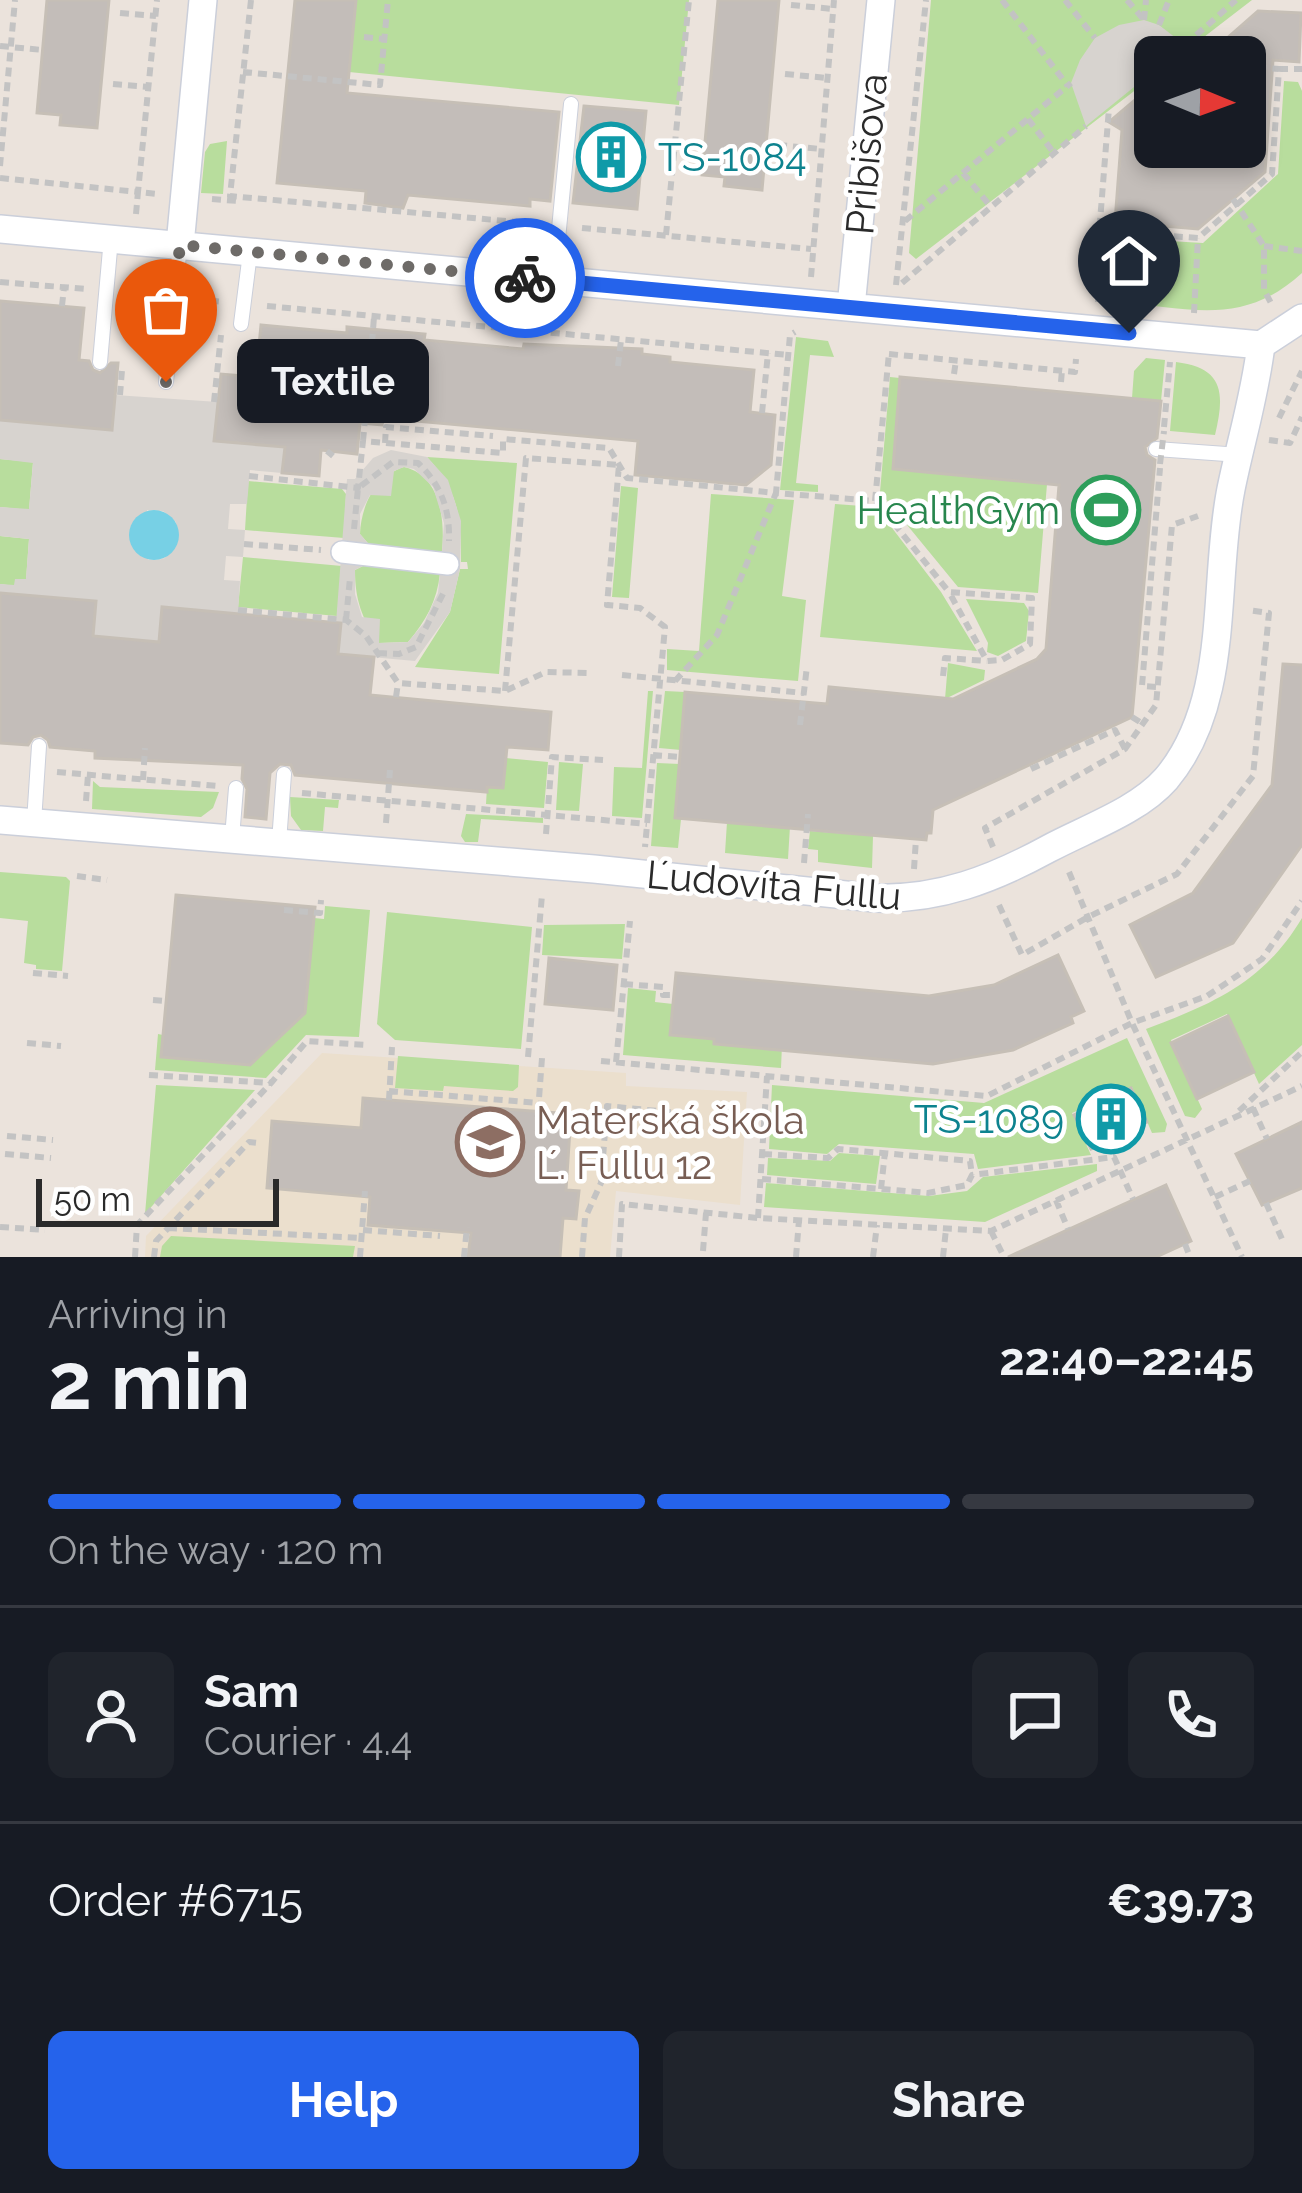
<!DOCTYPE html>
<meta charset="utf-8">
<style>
:root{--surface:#171b24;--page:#20242c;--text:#f1f3f6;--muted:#9ea1a6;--line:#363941;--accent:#2563eb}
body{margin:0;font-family:Raleway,sans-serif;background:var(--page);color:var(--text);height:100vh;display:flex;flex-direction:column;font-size:45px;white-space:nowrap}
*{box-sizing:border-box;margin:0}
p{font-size:39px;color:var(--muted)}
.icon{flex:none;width:66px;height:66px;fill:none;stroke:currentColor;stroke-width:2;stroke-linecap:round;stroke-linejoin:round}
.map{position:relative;height:1257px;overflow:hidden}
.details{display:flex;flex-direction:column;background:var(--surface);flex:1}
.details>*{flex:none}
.needle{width:78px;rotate:91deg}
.tools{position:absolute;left:1134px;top:36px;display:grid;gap:24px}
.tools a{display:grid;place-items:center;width:132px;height:132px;border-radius:18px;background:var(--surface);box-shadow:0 6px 18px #0003;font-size:60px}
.scale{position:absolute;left:36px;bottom:30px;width:243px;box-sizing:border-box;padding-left:12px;border:6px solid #2a2a2a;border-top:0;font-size:33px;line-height:42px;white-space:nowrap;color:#2a2a2a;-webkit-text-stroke:9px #fff;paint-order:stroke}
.pin{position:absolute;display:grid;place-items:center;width:102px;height:102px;color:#fff;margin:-123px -51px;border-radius:50% 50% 50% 0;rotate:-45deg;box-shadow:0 0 12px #0007}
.pin .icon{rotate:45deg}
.courier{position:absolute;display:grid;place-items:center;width:120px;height:120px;margin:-60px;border:9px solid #2563eb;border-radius:50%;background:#fff;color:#222;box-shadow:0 3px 15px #0007}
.bubble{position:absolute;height:84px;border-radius:18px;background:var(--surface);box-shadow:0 6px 18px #0003;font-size:39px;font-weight:700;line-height:84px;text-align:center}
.overview em{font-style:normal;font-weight:700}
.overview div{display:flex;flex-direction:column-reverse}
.overview{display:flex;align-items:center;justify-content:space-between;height:204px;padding:0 48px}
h1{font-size:78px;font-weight:700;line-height:90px}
.bar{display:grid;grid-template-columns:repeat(4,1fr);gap:18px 12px;align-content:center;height:144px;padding:0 48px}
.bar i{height:15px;border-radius:9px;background:var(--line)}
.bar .on{background:var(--accent)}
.bar p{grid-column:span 4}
.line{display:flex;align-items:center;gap:30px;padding:0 48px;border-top:3px solid var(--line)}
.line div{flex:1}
.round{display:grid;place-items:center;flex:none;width:126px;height:126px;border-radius:18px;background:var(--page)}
.cta{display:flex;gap:24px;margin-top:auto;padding:24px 48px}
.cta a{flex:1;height:138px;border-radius:18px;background:var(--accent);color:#fff;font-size:48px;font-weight:700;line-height:138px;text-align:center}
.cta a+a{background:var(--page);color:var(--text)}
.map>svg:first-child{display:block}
.education{fill:#ebdfcd}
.green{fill:#b8dd9d}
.plaza{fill:#d7d3cf;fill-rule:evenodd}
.water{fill:#77d0e5}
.building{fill:#c3bdb9;stroke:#c6bfb6;stroke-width:3}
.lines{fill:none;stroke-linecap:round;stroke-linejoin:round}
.service-casing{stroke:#cbcfda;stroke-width:16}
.pedestrian-casing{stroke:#cbcfda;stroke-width:24}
.minor-casing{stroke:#cbcfda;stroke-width:30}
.path{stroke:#c3c3c3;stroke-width:6;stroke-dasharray:9 6;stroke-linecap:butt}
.service{stroke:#fff;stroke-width:14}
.pedestrian{stroke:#fff;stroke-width:21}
.minor{stroke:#fff;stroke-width:27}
.path-bridge{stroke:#c3c3c3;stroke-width:6;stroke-dasharray:9 6;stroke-linecap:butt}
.done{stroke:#6e6b68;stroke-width:12;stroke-dasharray:0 21.6}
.route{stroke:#2563eb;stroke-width:15}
.labels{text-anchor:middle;stroke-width:9;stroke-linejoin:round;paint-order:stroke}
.street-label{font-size:39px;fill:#2a2a2a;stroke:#fff}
.culture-label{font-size:39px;fill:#0d838f;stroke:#fff;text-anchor:start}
.leisure-label{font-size:39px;fill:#27864d;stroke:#fff;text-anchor:end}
.education-label{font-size:39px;fill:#785e54;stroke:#fff;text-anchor:start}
</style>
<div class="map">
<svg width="1302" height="1257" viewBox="0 0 1302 1257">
<rect width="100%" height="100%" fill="#ebe3dc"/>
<path class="education" d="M 322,1053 L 626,1073 L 626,1086 L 747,1092 L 740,1205 L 616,1191 L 610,1257 L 145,1257 L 146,1236 Z"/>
<path class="green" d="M 356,0 L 689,0 L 679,105 L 349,72 Z
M 931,0 L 1252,0 L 1178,57 L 1155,57 L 1155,75 L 916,259 L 909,253 Z
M 1284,81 L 1298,82 L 1302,91 L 1302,273 C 1242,328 1188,308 1114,301 L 1118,238 L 1203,243 L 1278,174 Z
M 227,141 L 223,194 L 201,193 L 205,152 L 210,144 Z
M 796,337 L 828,341 L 834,357 L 810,355 L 796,483 L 818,485 L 818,492 L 780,490 Z
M 1146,358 L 1165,360 L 1161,401 L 1132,398 L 1134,371 Z
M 1176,362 C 1224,368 1225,393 1215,435 L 1170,431 Z
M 890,377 L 900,378 L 893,469 L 1047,484 L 1038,593 L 958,587 L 880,492 Z
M 427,457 L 517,463 L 499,674 L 415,667 L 450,612 L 460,569 L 468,569 L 467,562 L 461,562 C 461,516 459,492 427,457 Z
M 0,459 L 33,462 L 29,510 L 0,507 Z
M 404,467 C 441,475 445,521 442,551 L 436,556 L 373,549 L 360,534 C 361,506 375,476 404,467 Z
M 248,481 L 342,489 L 346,494 L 344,538 L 245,530 Z
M 621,486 L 638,488 L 629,598 L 612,597 Z
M 711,494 L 794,500 L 782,596 L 806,600 L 798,681 L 667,670 L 667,649 L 699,651 Z
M 835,504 L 876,507 L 941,592 L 977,651 L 820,637 Z
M 0,536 L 29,539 L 26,580 L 15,586 L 0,584 Z
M 243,557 L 342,566 L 337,616 L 238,607 Z
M 373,561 L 440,573 C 437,601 426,621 408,642 L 378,643 C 362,618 355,600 355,570 Z
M 966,599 L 1024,603 L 1029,611 L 1026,641 L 998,656 L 987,652 L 988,643 Z
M 948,663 L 985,670 L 984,680 L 945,699 Z
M 648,691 L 653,691 L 642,818 L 612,816 L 614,767 L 642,768 Z
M 665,691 L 685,692 L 681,750 L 659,748 Z
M 506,758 L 548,762 L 544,808 L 486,804 L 487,787 L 503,788 Z
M 559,762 L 583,764 L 579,811 L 556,810 Z
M 657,763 L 680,764 L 675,818 L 681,819 L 678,848 L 651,846 Z
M 93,781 L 100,787 L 219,792 L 213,808 L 201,817 L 92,809 Z
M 290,797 L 339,800 L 338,808 L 325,807 L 323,831 L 301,830 L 291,816 Z
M 466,814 L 543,818 L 543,823 L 481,819 L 478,842 L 465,842 L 461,836 Z
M 727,822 L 790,826 L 788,859 L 725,853 Z
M 810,831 L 873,836 L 872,868 L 818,862 L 818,850 L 808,849 Z
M 0,872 L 66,877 L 70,881 L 62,971 L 36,969 L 36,965 L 24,963 L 28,921 L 0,918 Z
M 325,906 L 370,910 L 359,1037 L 306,1035 L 266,1078 L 155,1070 L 158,1034 L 163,1035 L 162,1057 L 251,1065 L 305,1013 L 314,918 L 324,919 Z
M 387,912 L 532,927 L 521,1049 L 395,1040 L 377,1024 Z
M 1302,918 L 1302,1045 L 1259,1084 L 1227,1014 L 1171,1040 L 1202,1109 L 1195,1118 L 1185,1116 L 1146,1029 C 1213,1004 1264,982 1302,918 Z
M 625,924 L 622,959 L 542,955 L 544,925 Z
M 628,988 L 656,991 L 655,1002 L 673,1004 L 714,1039 L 715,1045 L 735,1046 L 736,1041 C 752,1050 764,1049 782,1045 L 781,1068 L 623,1055 Z
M 1127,1038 L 1167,1124 L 1165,1132 L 1152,1133 L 1132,1087 L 1072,1113 L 1091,1155 L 978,1169 L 974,1154 L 839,1144 L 827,1154 L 769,1149 L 772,1085 L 984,1103 Z
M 398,1056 L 519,1065 L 518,1087 L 513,1091 L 444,1086 L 443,1091 L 395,1088 Z
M 156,1085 L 255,1090 L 145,1214 Z
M 839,1153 L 880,1156 L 876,1184 L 767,1175 L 768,1158 L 830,1161 Z
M 1097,1164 L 1097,1171 L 985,1222 L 764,1207 L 766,1183 L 929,1196 L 967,1191 L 983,1177 Z
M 171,1236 L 355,1246 L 353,1257 L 160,1257 L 162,1246 Z"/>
<path class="plaza" d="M 1144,20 L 1159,25 L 1185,45 L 1170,57 L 1155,57 L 1155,70 L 1086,126 L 1071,83 L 1080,60 L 1095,38 L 1119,25 Z
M 115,395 L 218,402 L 215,441 L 285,447 L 282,473 L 250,470 L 247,504 L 230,504 L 228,529 L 245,530 L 243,557 L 226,556 L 224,580 L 240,581 L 238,614 L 162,608 L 156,669 L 92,636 L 95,601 L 0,592 L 0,584 L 14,585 L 15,579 L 26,579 L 29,539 L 0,536 L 0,507 L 29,509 L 33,463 L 0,459 L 0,420 L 111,430 ZM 147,510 L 163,511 L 176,522 L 165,558 L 157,560 L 148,560 Z
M 391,450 L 427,457 L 448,480 L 461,521 L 460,569 L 450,612 L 415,661 L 338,654 L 341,624 L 336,623 L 347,479 L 355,479 L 373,458 ZM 404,467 L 414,469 L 433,487 L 444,523 L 442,551 L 435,556 L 373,549 L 360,534 L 360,514 L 370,495 L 391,496 L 394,471 ZM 373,561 L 440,573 L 438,593 L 424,623 L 408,642 L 379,643 L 380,619 L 362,617 L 355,594 L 355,570 Z"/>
<path class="water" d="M129 535a25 25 0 1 1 50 0a25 25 0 1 1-50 0Z"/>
<path class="building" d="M 47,0 L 109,0 L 97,128 L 60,125 L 61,115 L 37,113 Z
M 295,0 L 356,0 L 347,93 L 559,112 L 550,201 L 530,199 L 530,206 L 408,195 L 403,208 L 365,203 L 366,191 L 277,183 Z
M 718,0 L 779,0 L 762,190 L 724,186 L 725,177 L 702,175 Z
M 1258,11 L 1301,13 L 1299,62 L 1273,60 L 1265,172 L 1198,229 L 1115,222 L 1122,130 L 1109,122 L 1155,83 L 1155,147 L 1245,147 L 1245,57 L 1208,55 Z
M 584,106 L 646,111 L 637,209 L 573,203 Z
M 0,301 L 84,308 L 79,360 L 89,361 L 93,370 L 100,373 L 111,363 L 118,363 L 112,430 L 0,420 Z
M 261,325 L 347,333 L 347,327 L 425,334 L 424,340 L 523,349 L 524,344 L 642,349 L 642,354 L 670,357 L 670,362 L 754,370 L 750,412 L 775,415 L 771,465 L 746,485 L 635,475 L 638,441 L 394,419 L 383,421 L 382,425 L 360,423 L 357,454 L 321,450 L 319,476 L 282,473 L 285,447 L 214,441 L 221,374 L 256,377 Z
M 900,377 L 1161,401 L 1157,438 L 1145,447 L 1147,455 L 1155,460 L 1132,717 L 933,810 L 931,833 L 927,833 L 926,840 L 675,818 L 685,692 L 827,704 L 829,687 L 953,699 L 1037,659 L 1046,649 L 1059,485 L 893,469 Z
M 0,593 L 96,601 L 93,636 L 159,642 L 162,607 L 341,623 L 338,654 L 374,657 L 370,695 L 551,712 L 548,750 L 507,747 L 503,788 L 487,787 L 487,792 L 295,775 L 291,765 L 280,764 L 270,773 L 266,819 L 245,817 L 247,789 L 242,779 L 243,765 L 95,758 L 95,751 L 50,747 L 48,740 L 41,735 L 33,737 L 28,745 L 0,743 Z
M 1283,664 L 1302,665 L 1302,845 L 1233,943 L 1156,977 L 1130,925 L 1193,893 L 1272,785 Z
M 176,895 L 315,907 L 305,1013 L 250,1065 L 161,1057 Z
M 1058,955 L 1084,1011 L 1071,1017 L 1073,1023 L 1013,1050 L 933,1064 L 714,1044 L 714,1039 L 670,1035 L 676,973 L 929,996 L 994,985 Z
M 549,958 L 617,965 L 613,1010 L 545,1004 Z
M 1228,1016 L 1254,1072 L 1197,1099 L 1171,1043 Z
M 1131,1088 L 1147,1122 L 1091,1149 L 1074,1115 Z
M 363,1098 L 571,1114 L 566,1190 L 579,1191 L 576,1219 L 563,1218 L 560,1257 L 468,1257 L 471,1233 L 368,1225 L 370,1197 L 267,1188 L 272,1121 L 361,1128 Z
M 1302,1122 L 1302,1188 L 1262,1205 L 1236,1154 Z
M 1166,1185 L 1191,1241 L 1156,1257 L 1008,1257 Z"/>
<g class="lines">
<defs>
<path id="service" d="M 554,281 L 571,104
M 241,324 L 250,253
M 100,362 L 111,238
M 166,382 L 180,245
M 1156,449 L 1240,455
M 34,822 L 39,746
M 232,838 L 236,788
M 279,842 L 284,774"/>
<path id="pedestrian" d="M 342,552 L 448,564"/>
<path id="minor" d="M 0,229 L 1261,345
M 180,245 L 203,0
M 851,307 L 881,0
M 0,820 L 594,869 L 875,898 C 939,900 993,879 1048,849 C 1085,829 1138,811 1166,779 C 1232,701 1212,584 1231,489 C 1241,440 1255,395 1261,345 L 1302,318"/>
</defs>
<use href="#service" class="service-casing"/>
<use href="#pedestrian" class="pedestrian-casing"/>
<use href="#minor" class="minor-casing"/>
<path class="path" d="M 251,0 L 230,196 L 539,224
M 1002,0 L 1068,86
M 1065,0 L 1095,38
M 1127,0 L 1144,20
M 791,5 L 833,9
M 120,13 L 156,16
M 1144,20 L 1146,0
M 1159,25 L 1169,0
M 364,37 L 384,39
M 1185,45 L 1236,0
M 0,46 L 43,50
M 1279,69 L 1302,69
M 243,72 L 380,85 L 388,0
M 785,74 L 827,78
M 113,84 L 149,87
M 1028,119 L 1054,153
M 778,145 L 821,149
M 0,166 L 15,0
M 963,173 L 991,207
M 0,178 L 138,192 L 157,0
M 212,199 L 238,201
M 1233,199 L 1264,246 L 1264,290 L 1271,303
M 136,214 L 138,192 L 157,194
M 905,221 L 1071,83
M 582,228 L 811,249
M 1099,231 L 1198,238 L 1272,174 L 1279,69 L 1245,66
M 666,235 L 689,0
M 1264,246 L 1302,251
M 811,277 L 834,0
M 0,282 L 86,289
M 902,283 L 1086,126
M 896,285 L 926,0
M 195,299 L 224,302
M 1098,302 L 1098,247 L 1109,108
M 62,306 L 64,287
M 267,306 L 788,355
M 1194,313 L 1198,238
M 372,343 L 374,317
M 889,354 L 1075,372 L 1076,359
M 618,366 L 621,340
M 954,374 L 956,360
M 1061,382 L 1062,370
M 120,395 L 122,370
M 214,402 L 221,335
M 762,413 L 768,353
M 1279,418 L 1302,371
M 1164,427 L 1170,362
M 1269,440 L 1290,443 L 1302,417
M 363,441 L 365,420
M 385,443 L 386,427 L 493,436
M 327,451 L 333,456
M 249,476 L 358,488 L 363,441 L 503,453 L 503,439 L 609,448 L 627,478 L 776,493 L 790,335 L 795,332
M 875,501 L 889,353
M 354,529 L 358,488 L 393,462 L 418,463 C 441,485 450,509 449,541
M 244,544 L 321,550
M 238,610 L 346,620 L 366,636 L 398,683 L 505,691 L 546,672 L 587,673
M 346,620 L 350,578
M 378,653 L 399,654 L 416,647 L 445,590
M 622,675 L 804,693
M 943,676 L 945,658 L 987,661
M 675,681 L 717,635 L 776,493 L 876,501 L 949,592 L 1032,598 L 1030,644 L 1002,660 L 987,661 L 949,592
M 1156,687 L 1142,686 L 1160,468
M 505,691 L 526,458 L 619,465 L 607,605 L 640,608 L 665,627 L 645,847
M 396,697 L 398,683
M 1132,717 L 1143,724
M 800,725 L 807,666
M 653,755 L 680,757
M 1031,769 L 1115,730 L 1125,749
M 57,772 L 218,786
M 143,780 L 145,748
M 302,793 L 647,824
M 86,801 L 88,775
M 386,823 L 390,770
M 546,834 L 552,757 L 603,760
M 993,847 L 985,828 L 1125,749 L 1156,705 L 1172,525 L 1198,516
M 804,863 L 808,814
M 914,869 L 916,839
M 1069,872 L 1132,1023 L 1242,1257
M 77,876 L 107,880
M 999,905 L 1022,955 L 1088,917 L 1177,874 L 1253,776 L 1269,613 L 1248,610
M 284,910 L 320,913 L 321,900
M 33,973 L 68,976
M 624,984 L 663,987 L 663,995 L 674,995
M 153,1000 L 166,1001
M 27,1043 L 61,1046
M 528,1057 L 542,895
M 601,1061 L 987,1096 L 1132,1023 L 1207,996 L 1262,959 L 1302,901
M 616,1062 L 630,921
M 149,1075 L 271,1083 L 307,1041 L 367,1045
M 389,1091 L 539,1103
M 389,1100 L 392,1047
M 1253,1108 L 1267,1139
M 1239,1111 L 1302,1052
M 538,1112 L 542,1058
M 7,1136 L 53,1140
M 5,1154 L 51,1158
M 763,1154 L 828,1158 L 838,1149 L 970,1161 L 972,1175
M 762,1179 L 928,1193 L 967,1185 L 972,1175 L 1114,1157 L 1133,1199
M 881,1189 L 885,1152
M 1215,1197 L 1250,1181
M 1056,1200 L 1068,1229
M 1266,1203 L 1282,1239
M 758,1218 L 767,1076
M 0,1227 L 45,1230
M 168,1228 L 362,1238
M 363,1230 L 440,1236
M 991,1231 L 1004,1257
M 1185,1244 L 1190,1257
M 703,1251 L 706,1213
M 135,1257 L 137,1225 L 271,1083
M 154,1257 L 156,1241 L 249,1142 L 258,1143
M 360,1257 L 365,1191
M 464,1257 L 467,1227
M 582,1257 L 585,1218 L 601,1183 L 607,1106 L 688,1114
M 619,1257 L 622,1204 L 758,1218 L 991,1231 L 1302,1086
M 796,1257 L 799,1220
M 873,1257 L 877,1225
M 943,1257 L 946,1229"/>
<use href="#service" class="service"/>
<use href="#pedestrian" class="pedestrian"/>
<use href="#minor" class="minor"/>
<path class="path-bridge" d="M 1160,464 L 1164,431"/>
</g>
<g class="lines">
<path class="done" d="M 166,382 L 180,245 L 525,278"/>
<path class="route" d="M 525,278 L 1129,333"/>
</g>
<defs>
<symbol id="building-ring" viewBox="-11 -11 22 22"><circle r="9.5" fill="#fff" stroke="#0f9aa8" stroke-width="1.5"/><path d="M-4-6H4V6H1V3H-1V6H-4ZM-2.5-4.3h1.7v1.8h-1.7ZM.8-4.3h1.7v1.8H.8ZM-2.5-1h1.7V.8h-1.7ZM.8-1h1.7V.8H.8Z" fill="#0f9aa8"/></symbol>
<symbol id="stadium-ring" viewBox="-11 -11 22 22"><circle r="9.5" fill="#fff" stroke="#2e9e5b" stroke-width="1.5"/><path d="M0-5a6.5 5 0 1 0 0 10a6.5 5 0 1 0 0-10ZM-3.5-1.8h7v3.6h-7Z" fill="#2e9e5b"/></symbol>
<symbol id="school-ring" viewBox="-11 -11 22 22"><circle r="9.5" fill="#fff" stroke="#8d6e63" stroke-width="1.5"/><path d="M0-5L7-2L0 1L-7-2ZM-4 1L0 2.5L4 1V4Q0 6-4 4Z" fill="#8d6e63"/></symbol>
</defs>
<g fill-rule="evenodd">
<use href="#building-ring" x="573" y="119" width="76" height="76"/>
<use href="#stadium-ring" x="1068" y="472" width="76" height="76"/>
<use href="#building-ring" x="1073" y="1081" width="76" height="76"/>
<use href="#school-ring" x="452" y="1104" width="76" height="76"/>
</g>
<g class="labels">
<g class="street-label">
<text transform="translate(866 154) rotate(-85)" y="14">Pribišova</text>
<text transform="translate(774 885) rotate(5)" y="14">Ľudovíta Fullu</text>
</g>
<g class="culture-label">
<text x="658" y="171">TS-1084</text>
<text x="1064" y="1133" text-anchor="end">TS-1089</text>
</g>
<g class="leisure-label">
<text x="1060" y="524">HealthGym</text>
</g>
<g class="education-label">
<text x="536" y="1134">Materská škola<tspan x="536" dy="45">Ľ. Fullu 12</tspan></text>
</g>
</g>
</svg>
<div class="tools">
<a><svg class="needle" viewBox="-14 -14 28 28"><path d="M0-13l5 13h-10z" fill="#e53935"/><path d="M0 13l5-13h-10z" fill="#9ea1a6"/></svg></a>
</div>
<div class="scale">50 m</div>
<div class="pin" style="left:166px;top:382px;background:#ea580c"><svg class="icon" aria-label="bag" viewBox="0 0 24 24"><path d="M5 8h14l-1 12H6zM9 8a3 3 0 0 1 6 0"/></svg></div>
<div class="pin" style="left:1129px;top:333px;background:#1f2937"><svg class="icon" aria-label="home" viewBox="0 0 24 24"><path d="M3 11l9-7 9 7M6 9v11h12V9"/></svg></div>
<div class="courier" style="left:525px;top:278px"><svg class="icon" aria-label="bike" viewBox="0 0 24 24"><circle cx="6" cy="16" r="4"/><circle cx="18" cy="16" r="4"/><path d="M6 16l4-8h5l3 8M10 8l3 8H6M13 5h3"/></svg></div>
<div class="bubble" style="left:237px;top:339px;width:192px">Textile</div>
</div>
<section class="details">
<div class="overview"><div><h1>2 min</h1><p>Arriving in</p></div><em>22:40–22:45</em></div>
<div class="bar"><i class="on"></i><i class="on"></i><i class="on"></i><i></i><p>On the way · 120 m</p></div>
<div class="line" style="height:216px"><a class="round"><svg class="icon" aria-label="person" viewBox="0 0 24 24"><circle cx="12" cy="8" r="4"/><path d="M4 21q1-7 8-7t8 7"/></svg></a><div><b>Sam</b><p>Courier · 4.4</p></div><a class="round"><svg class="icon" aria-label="chat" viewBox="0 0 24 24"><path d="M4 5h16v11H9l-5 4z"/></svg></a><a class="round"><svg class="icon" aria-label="phone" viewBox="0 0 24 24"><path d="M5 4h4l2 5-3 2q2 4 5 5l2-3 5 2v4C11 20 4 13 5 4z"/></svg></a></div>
<div class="line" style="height:156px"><div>Order #6715</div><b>€39.73</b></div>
<div class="cta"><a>Help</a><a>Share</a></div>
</section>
